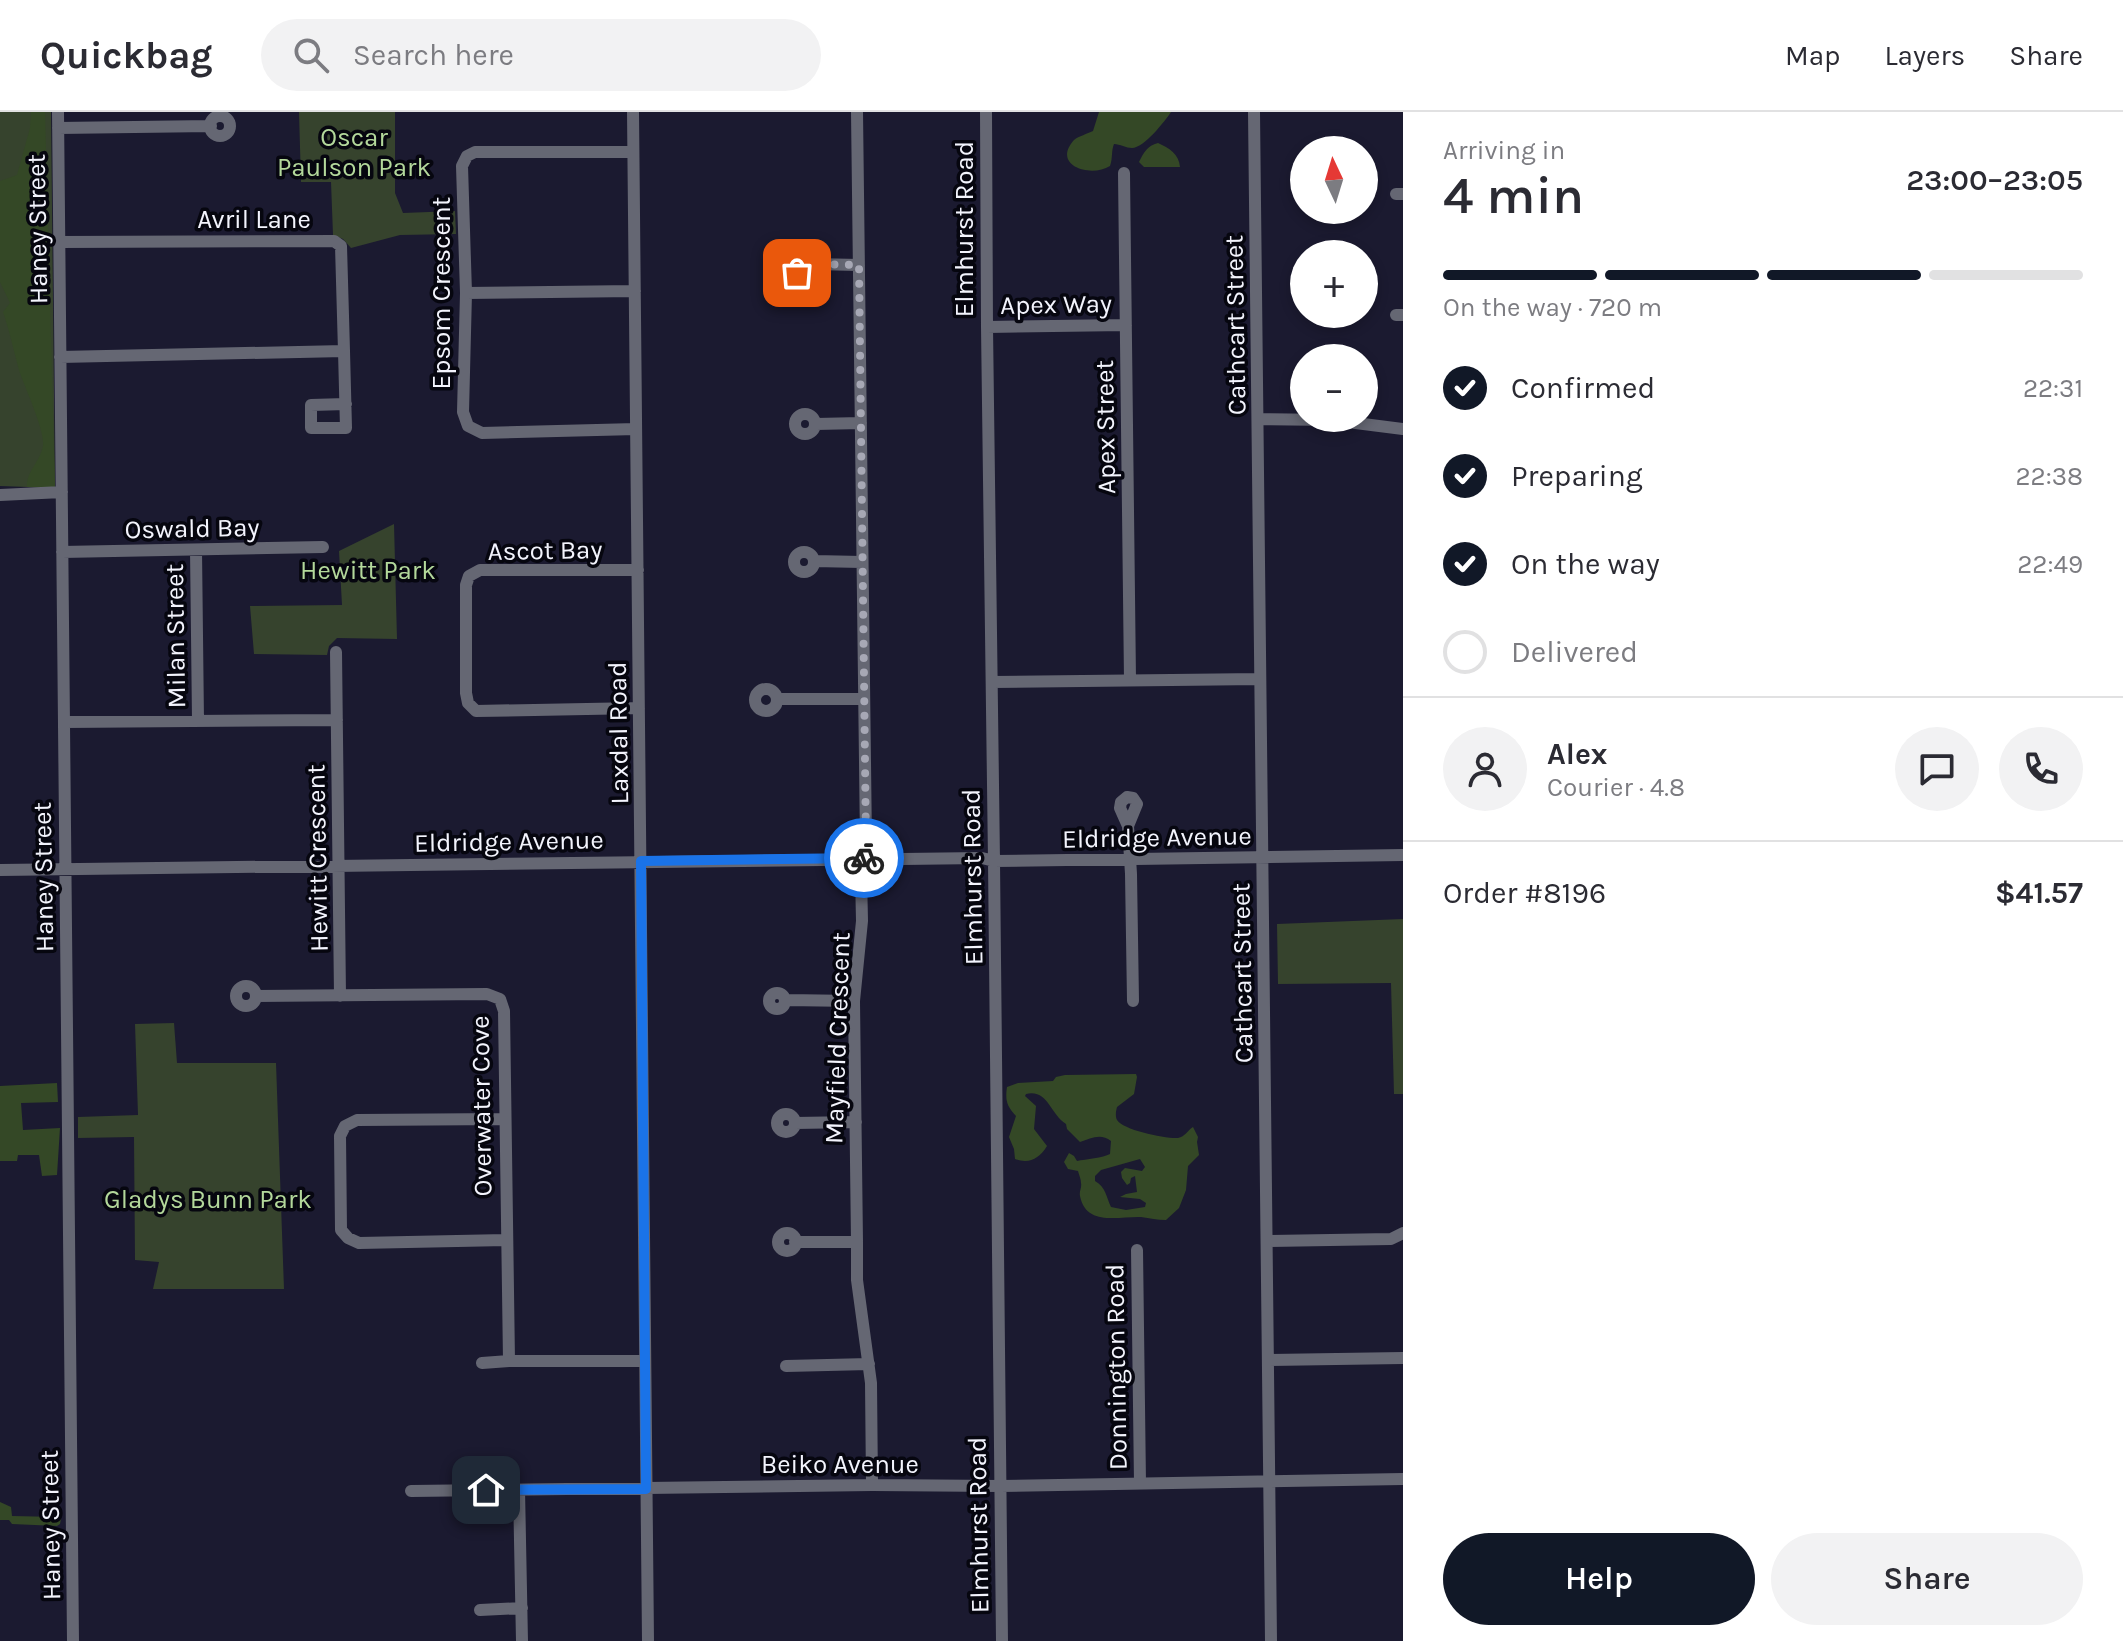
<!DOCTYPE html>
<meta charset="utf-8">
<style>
:root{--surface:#fff;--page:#f2f2f3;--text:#2b2b33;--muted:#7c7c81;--line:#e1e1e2;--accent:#111827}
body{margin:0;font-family:Karla,sans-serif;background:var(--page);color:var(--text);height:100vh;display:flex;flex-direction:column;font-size:30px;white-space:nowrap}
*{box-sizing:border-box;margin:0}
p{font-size:26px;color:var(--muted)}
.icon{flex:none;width:44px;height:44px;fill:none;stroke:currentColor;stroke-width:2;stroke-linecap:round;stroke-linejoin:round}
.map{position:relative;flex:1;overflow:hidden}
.details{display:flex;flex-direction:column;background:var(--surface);width:720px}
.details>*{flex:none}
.needle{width:52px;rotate:356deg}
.fabs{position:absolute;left:1290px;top:24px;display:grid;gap:16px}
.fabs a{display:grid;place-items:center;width:88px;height:88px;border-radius:50%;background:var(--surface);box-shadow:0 4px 12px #0003;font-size:40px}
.pin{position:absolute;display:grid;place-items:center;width:68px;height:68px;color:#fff;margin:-34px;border-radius:16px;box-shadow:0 4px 12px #0006}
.courier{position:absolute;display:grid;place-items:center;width:80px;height:80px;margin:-40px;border:6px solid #1a73e8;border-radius:50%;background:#fff;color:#222;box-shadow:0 2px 10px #0007}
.headline em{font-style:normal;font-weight:600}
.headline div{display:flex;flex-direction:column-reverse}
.headline{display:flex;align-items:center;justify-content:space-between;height:136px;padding:0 40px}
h1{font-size:52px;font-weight:600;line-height:60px}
.bar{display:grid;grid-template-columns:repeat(4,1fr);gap:12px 8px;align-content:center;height:96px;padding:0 40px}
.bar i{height:10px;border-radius:6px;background:var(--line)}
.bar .active{background:var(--accent)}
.bar p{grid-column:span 4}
.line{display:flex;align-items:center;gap:20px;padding:0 40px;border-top:2px solid var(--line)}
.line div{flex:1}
.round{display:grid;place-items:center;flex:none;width:84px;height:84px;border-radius:42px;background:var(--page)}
ol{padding:0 40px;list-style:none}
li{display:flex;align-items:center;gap:24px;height:88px}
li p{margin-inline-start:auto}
li .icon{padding:8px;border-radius:50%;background:var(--accent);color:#fff;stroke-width:4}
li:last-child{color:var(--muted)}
li i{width:44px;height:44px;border:4px solid var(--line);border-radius:50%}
.primary-button{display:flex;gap:16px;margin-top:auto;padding:16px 40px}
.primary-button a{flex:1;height:92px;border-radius:48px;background:var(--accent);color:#fff;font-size:32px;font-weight:600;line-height:92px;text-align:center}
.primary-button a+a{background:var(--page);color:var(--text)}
header{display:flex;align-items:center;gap:48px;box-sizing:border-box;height:112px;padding:0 40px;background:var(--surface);border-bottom:2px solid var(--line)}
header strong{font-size:38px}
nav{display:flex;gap:44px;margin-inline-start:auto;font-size:28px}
.search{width:560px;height:72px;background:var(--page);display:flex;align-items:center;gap:20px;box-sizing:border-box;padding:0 28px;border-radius:44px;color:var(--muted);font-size:30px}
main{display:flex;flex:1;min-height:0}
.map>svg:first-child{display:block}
.green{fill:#36432d}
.forest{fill:#344826;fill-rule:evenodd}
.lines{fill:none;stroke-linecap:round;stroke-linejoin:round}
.minor{stroke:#656773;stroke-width:12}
.done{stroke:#a7a8b5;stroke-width:8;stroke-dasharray:0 14.4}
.route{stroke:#1a73e8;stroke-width:10}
.labels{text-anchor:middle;stroke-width:7;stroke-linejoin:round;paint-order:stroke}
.park-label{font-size:26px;fill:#b3d89b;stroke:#06060f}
.street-label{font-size:26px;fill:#f3f4fd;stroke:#06060f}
</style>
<header>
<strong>Quickbag</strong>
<div class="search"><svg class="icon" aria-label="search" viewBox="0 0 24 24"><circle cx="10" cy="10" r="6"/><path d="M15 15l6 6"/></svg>Search here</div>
<nav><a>Map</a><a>Layers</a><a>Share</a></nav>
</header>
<main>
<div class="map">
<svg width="1403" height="1529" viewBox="0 0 1403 1529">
<rect width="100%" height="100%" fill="#1b1a30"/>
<path class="green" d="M 0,0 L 51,0 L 55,376 L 0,374 Z
M 299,0 L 395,0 L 395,81 L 403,101 L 455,99 L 456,122 L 400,123 L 351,136 L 343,127 L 333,123 L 331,70 L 301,70 Z
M 394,412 L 397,527 L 337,526 L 329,534 L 327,543 L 254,542 L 250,494 L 342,493 L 339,439 Z
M 1403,807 L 1403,982 L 1394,982 L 1391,871 L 1278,872 L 1277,812 Z
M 174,911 L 177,951 L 276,951 L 284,1177 L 153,1177 L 159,1150 L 135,1148 L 134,1025 L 78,1026 L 78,1005 L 138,1003 L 135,912 Z"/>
<path class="forest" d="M 31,0 L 45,0 L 55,376 L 27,375 C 26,360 40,350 43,334 C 45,319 26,278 20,261 C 14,241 10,220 3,200 L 10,191 L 0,170 L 0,69 L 17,63 L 30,16 Z
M 1099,0 L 1171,0 C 1165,9 1144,36 1132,36 C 1126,36 1120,32 1114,32 C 1111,39 1113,46 1110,54 C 1091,66 1051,54 1074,28 C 1079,24 1087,22 1093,19 Z
M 1158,31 C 1169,36 1179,42 1180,55 L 1144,55 L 1139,50 C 1144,40 1147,34 1158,31 Z
M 1136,962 L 1137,965 L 1134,982 L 1117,995 C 1116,999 1115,1004 1117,1008 C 1123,1018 1166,1027 1178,1026 C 1185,1025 1188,1018 1193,1015 L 1198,1025 L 1197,1030 L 1199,1043 L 1188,1054 L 1186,1078 L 1179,1096 L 1166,1108 C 1157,1108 1150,1106 1141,1105 C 1120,1104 1086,1115 1080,1084 C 1079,1079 1082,1076 1081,1071 C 1081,1067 1079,1063 1078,1059 L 1068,1057 L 1064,1050 L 1069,1041 L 1074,1044 L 1077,1049 C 1086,1047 1103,1046 1110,1042 L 1111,1029 C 1101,1021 1091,1026 1080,1030 L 1067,1017 L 1066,1012 C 1050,1002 1048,977 1026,982 L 1025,984 L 1036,994 L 1034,1017 L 1047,1034 C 1039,1047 1029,1052 1015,1047 L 1014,1037 L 1009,1025 L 1016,1004 C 1007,994 1005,989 1007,975 L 1018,971 L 1053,969 L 1056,965 L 1065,963 ZM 1140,1047 L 1145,1055 L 1142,1059 L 1125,1056 L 1121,1060 L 1122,1066 L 1127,1073 L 1130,1071 L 1131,1066 L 1135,1064 L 1137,1080 L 1126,1082 L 1120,1085 L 1140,1087 L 1146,1091 L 1145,1095 L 1126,1098 L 1111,1095 C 1106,1085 1106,1075 1095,1069 L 1095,1064 L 1101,1058 Z
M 57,971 L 58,990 L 21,991 L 23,1018 L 60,1016 L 57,1063 L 42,1064 L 39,1043 L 18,1043 L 17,1049 L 0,1049 L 0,974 Z
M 0,1390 L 11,1395 L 12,1404 L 58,1405 L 61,1407 L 60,1412 L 57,1414 L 12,1412 L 9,1408 L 0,1408 Z"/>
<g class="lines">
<path class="minor" d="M 58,0 L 73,1529
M 633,0 L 648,1529
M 857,0 L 866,731 L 861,763 L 862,809 L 854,889 L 857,1130 L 857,1168 L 871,1271 L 872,1373
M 986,0 L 987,215 L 994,749 L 1002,1529
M 1254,0 L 1271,1529
M210 14a10 10 0 1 1 20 0a10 10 0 1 1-20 0Z
M 58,16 L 211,14
M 633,40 L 475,40 L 467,44 L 462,54 L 466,181 L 463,300 L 468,314 L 482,321 L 636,317
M 1124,61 L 1130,568
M 1396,82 L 1403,82
M 59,130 L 334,129 L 341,134 L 344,239 L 60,245
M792 152a10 10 0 1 1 20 0a10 10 0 1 1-20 0Z
M 813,152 L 859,153
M 466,181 L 635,179
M 1396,203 L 1403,203
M 987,215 L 1126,213
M 344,239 L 346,316 L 311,316 L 311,293 L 346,292
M795 312a10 10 0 1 1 20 0a10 10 0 1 1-20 0Z
M 1258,307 L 1332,308 L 1403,317
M 816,312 L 861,311
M 0,383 L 62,380
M 196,438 L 198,609
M794 450a10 10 0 1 1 20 0a10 10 0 1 1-20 0Z
M 62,440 L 323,435
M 814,449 L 862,450
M 638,458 L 480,458 L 469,464 L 466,473 L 466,581 L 468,591 L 476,599 L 639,596
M 336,540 L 340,884
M 992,570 L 1260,567
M755 588a11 11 0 1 1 22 0a11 11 0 1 1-22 0Z
M 778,587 L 863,587
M 64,610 L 337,608
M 1127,685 L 1133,686 L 1137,692 L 1128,714 L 1120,696 L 1121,690 Z
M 1128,714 L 1131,762 L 1133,889
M 0,758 L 982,746 L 994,749 L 1403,743
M236 884a10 10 0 1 1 20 0a10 10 0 1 1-20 0Z
M769 889a8 8 0 1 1 16 0a8 8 0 1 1-16 0Z
M 256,884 L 487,882 L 500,887 L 504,899 L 509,1249
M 786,888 L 854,889
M777 1011a9 9 0 1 1 18 0a9 9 0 1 1-18 0Z
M 505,1007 L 357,1008 L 345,1014 L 340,1024 L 341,1118 L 348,1126 L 359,1131 L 506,1128
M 795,1011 L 856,1010
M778 1130a9 9 0 1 1 18 0a9 9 0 1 1-18 0Z
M 1267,1129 L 1391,1127 L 1403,1121
M 795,1130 L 857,1130
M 1137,1138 L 1140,1371
M 1268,1248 L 1403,1246
M 482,1251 L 509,1249 L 645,1249
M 786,1254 L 869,1252
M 519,1378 L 522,1529
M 411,1379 L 872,1373 L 1000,1374 L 1403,1367
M 480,1498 L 522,1496"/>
</g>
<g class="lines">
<path class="done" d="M 797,161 L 807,162 L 813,152 L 859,153 L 866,731 L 864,746"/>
<path class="route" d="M 486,1378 L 646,1377 L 641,749 L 864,746"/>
</g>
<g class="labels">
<g class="park-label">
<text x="354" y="34">Oscar<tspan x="354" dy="30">Paulson Park</tspan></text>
<text x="368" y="467">Hewitt Park</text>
<text x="208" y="1096">Gladys Bunn Park</text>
</g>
<g class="street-label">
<text x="254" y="116">Avril Lane</text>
<text transform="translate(37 117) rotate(-91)" y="9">Haney Street</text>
<text transform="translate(964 117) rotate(-90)" y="9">Elmhurst Road</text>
<text transform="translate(441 181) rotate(-90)" y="9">Epsom Crescent</text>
<text transform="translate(1056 192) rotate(-1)" y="9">Apex Way</text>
<text transform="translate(1235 213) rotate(-91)" y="9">Cathcart Street</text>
<text transform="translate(1105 315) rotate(-91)" y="9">Apex Street</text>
<text transform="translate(192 416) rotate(-1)" y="9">Oswald Bay</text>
<text transform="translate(545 438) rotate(-1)" y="9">Ascot Bay</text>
<text transform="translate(175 524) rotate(-91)" y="9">Milan Street</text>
<text transform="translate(618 621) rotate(-91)" y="9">Laxdal Road</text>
<text transform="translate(1157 725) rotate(-1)" y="9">Eldridge Avenue</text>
<text transform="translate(509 729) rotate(-1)" y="9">Eldridge Avenue</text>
<text transform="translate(317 746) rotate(-91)" y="9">Hewitt Crescent</text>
<text transform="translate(43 765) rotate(-91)" y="9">Haney Street</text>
<text transform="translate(972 765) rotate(-91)" y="9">Elmhurst Road</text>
<text transform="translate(1242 861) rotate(-91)" y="9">Cathcart Street</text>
<text transform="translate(837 926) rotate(-88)" y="9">Mayfield Crescent</text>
<text transform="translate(481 994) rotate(-91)" y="9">Overwater Cove</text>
<text transform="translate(1116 1255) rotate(-91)" y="9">Donnington Road</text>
<text x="840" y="1361">Beiko Avenue</text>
<text transform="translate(50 1413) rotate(-91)" y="9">Haney Street</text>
<text transform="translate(978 1413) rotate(-91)" y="9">Elmhurst Road</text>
</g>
</g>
</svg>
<div class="fabs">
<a><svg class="needle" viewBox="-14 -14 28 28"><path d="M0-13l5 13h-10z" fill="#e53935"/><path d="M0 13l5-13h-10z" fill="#7c7c81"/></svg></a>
<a>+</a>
<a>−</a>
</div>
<div class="pin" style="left:797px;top:161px;background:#ea580c"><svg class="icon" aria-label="bag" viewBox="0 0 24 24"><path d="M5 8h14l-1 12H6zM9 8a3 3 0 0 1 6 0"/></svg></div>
<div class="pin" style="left:486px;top:1378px;background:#1f2937"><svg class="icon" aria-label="home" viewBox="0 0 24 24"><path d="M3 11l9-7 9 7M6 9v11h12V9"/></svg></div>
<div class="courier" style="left:864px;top:746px"><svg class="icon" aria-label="bike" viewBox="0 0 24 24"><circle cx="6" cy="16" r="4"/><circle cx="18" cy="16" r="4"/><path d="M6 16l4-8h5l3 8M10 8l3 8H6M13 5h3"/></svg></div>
</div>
<section class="details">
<div class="headline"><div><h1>4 min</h1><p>Arriving in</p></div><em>23:00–23:05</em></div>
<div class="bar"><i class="active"></i><i class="active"></i><i class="active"></i><i></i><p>On the way · 720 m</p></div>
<ol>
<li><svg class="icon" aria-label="check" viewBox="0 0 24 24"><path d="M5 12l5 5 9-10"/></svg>Confirmed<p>22:31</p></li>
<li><svg class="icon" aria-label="check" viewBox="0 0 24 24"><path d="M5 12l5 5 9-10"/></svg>Preparing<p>22:38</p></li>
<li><svg class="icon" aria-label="check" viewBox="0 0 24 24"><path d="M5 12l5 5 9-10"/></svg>On the way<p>22:49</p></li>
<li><i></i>Delivered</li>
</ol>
<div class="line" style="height:144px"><a class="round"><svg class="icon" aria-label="person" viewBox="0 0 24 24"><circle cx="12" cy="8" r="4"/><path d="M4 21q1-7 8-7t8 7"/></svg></a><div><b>Alex</b><p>Courier · 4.8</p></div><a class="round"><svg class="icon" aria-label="chat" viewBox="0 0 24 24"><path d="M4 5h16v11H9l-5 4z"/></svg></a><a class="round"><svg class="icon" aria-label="phone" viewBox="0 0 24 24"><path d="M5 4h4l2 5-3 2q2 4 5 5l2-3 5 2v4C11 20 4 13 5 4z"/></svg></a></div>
<div class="line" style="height:104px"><div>Order #8196</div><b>$41.57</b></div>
<div class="primary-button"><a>Help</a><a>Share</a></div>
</section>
</main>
